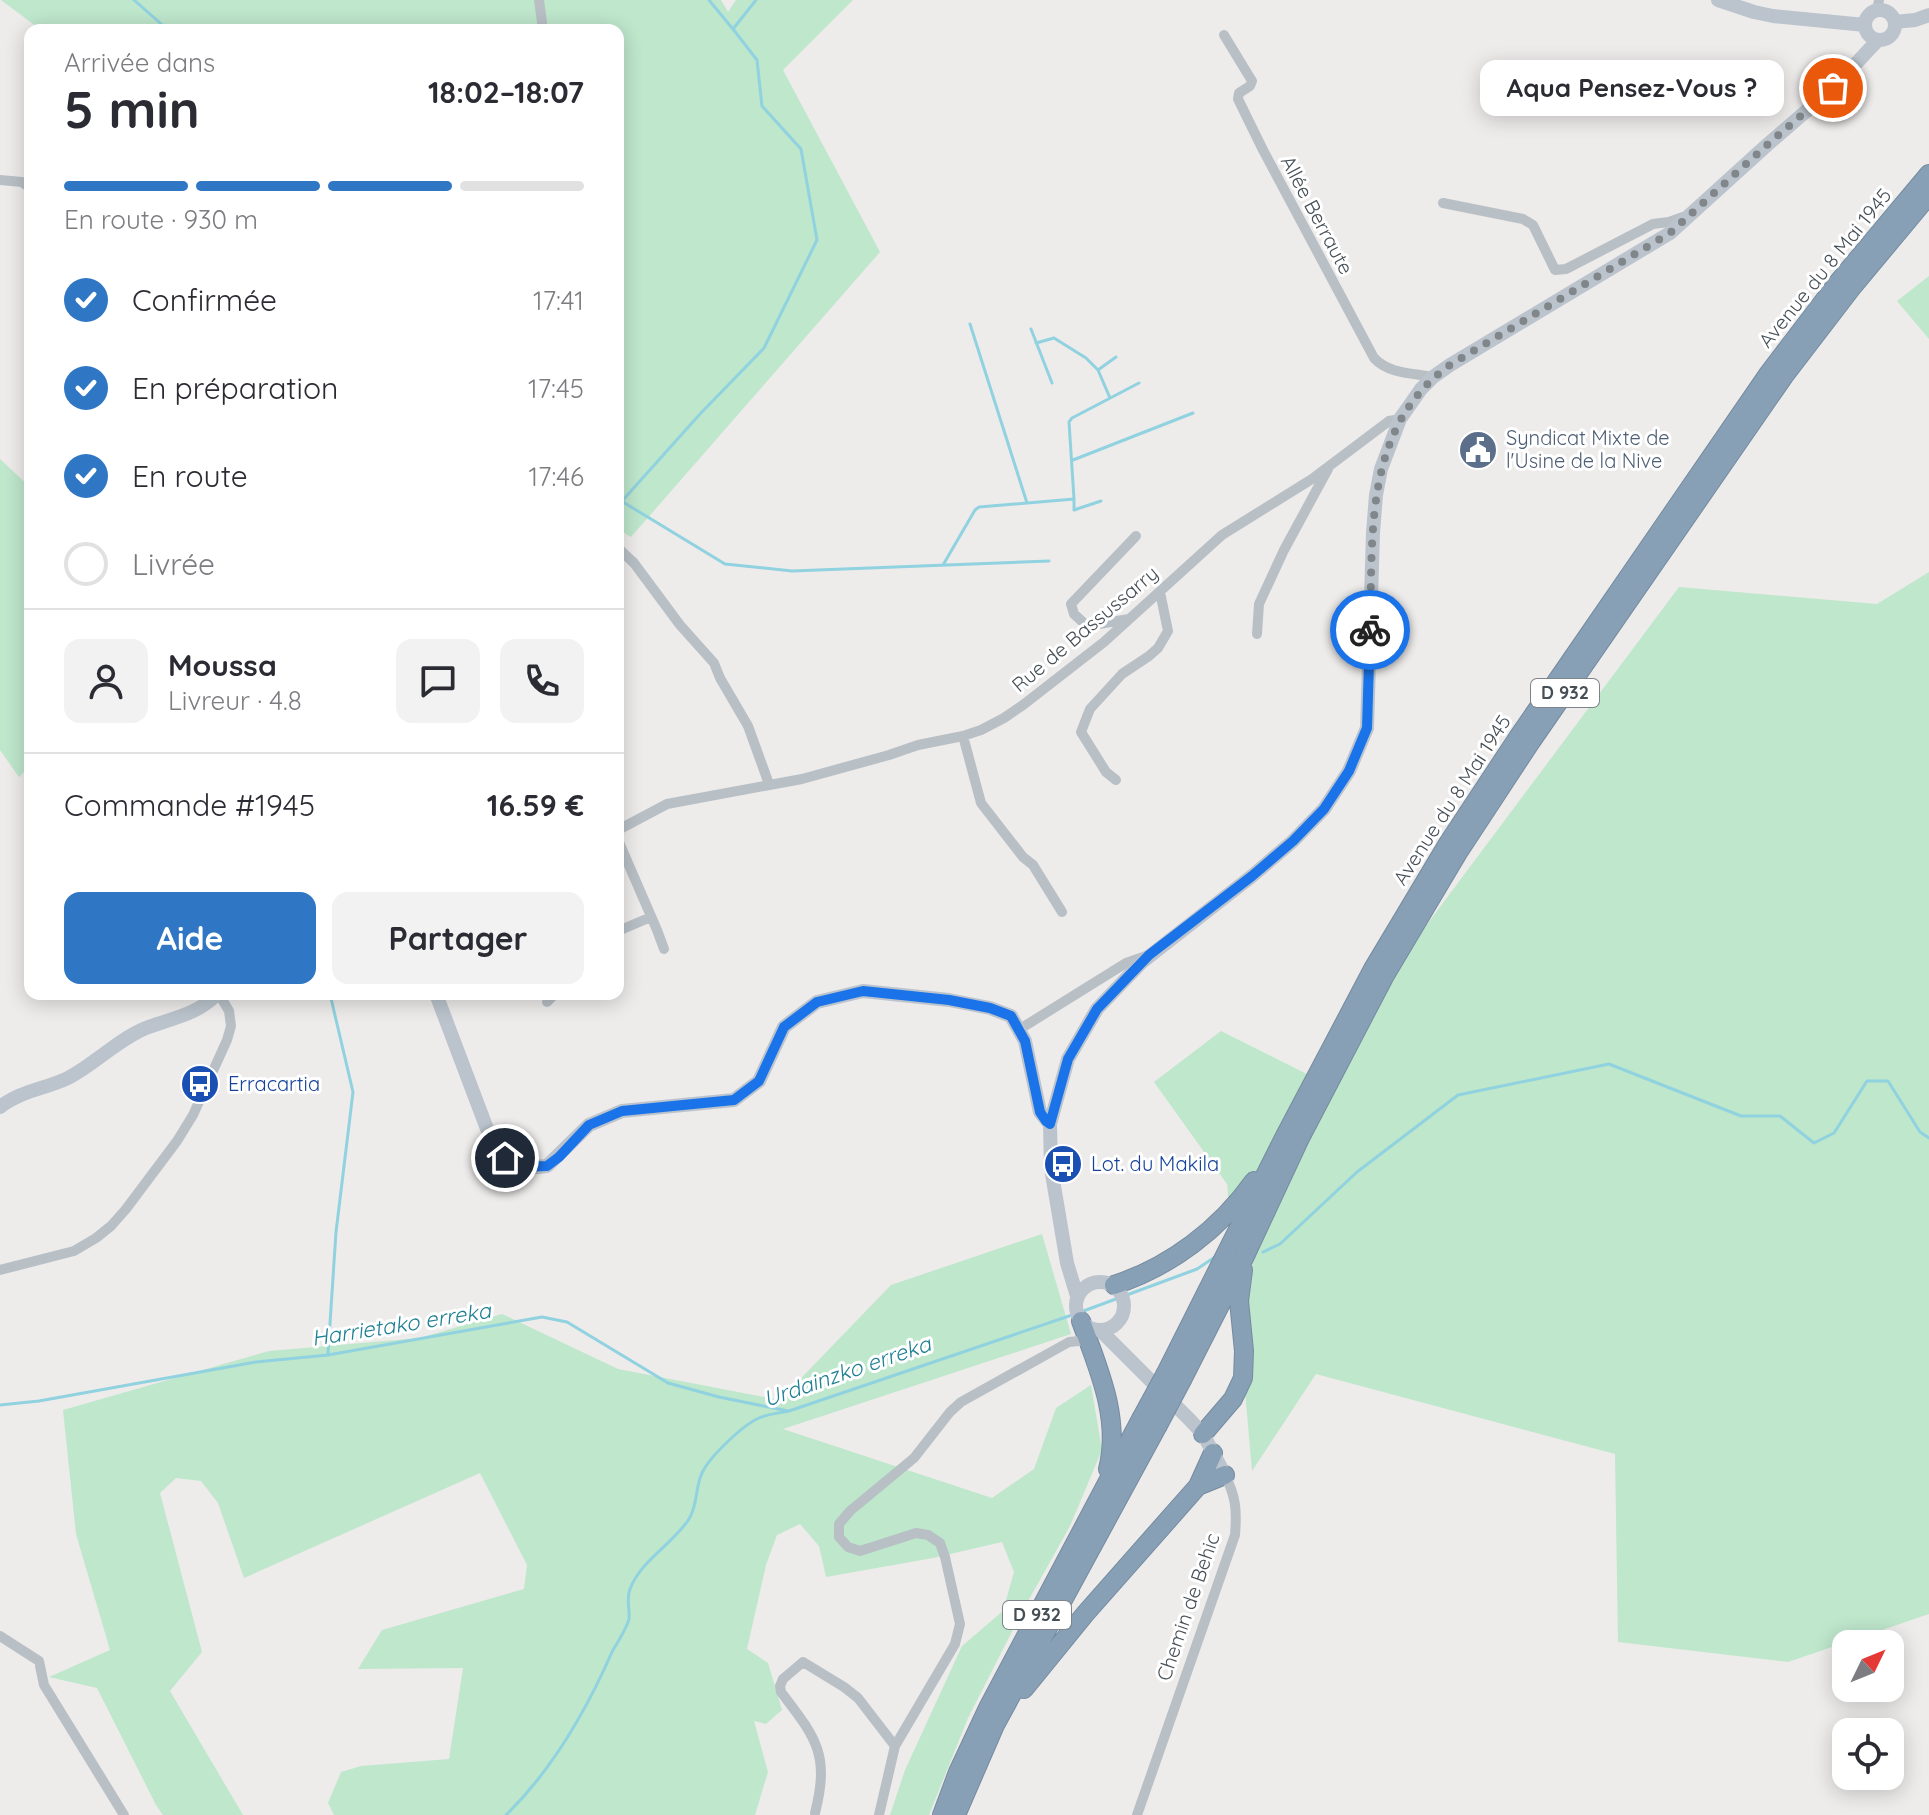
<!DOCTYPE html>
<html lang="fr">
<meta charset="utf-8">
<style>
:root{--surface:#fff;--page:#f2f2f3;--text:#2b2b33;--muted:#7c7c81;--line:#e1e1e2;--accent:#2f77c4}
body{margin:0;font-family:Quicksand,sans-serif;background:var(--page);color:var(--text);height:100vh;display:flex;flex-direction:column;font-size:30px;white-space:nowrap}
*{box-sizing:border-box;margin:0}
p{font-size:26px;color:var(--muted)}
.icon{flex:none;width:44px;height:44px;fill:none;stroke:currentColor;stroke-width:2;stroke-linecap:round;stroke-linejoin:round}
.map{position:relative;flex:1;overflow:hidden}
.drawer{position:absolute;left:24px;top:24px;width:600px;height:976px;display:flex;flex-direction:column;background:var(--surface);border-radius:16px;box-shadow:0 4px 20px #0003}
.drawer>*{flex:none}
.needle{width:52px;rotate:47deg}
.controls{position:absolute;left:1832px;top:1630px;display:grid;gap:16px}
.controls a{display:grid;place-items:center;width:72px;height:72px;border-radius:16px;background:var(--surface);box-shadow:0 4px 20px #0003;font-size:40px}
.pin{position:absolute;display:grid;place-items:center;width:68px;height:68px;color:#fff;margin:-34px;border:4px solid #fff;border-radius:50%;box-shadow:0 2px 8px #0007}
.courier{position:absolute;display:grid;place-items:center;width:80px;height:80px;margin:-40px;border:6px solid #1a73e8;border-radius:50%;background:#fff;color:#222;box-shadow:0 2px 10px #0007}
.bubble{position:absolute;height:56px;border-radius:16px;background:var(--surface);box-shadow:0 4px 20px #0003;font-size:26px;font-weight:700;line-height:56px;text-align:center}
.headline em{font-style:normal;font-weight:700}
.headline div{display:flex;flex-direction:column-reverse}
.headline{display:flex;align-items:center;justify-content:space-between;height:136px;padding:0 40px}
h1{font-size:52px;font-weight:700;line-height:60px}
.bar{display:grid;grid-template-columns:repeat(4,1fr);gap:12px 8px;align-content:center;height:96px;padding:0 40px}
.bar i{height:10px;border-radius:6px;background:var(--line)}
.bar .active{background:var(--accent)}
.bar p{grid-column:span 4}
.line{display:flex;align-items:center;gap:20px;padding:0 40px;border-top:2px solid var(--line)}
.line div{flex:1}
.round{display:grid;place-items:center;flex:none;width:84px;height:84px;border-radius:16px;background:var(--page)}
ol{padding:0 40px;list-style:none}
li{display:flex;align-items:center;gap:24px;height:88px}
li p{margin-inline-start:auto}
li .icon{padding:8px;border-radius:50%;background:var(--accent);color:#fff;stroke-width:4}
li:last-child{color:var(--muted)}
li i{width:44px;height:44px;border:4px solid var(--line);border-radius:50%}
.button{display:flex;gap:16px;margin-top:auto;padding:16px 40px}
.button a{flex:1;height:92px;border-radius:16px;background:var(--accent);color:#fff;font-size:32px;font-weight:700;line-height:92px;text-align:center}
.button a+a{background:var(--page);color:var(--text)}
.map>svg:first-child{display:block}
.green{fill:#bee7cc}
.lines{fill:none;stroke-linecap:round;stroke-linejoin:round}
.stream{stroke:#90d2df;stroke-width:3}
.highway-casing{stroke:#748ba0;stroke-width:20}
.street{stroke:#b8c0c6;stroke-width:10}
.secondary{stroke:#bbc4cd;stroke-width:14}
.highway{stroke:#88a0b5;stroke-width:18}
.highway-bridge-casing{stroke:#748ba0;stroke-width:20;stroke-linecap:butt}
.highway-bridge{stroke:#88a0b5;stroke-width:18}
.done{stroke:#81868a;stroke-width:8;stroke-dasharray:0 14.4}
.route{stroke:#1a73e8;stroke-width:10}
.labels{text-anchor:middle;stroke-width:6;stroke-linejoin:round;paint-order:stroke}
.shield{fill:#fff;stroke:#7e8489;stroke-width:2}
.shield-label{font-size:18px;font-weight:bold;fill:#464f56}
.street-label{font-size:20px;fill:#464f56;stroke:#fff}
.service-label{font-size:20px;fill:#4e5e75;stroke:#fff;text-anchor:start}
.transit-label{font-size:20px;fill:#164399;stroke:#fff;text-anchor:start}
.water-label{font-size:22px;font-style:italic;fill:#1d7f92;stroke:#fff}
</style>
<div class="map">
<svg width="1929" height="1815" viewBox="0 0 1929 1815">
<rect width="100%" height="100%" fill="#eeebeb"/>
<path class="green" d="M 1,0 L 721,0 L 728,12 L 736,0 L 853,0 L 783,70 L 880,252 L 631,537 L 618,529 L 618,133 L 621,132 L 618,125 L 618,30 L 41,30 Z
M 1929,276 L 1929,339 L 1897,301 Z
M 0,459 L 30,487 L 30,709 L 28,710 L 30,716 L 30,766 L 19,777 L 0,750 Z
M 1929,572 L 1929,1614 L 1788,1662 L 1618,1642 L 1615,1454 L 1316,1374 L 1252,1471 L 1227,1184 L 1154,1082 L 1221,1031 L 1313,1077 L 1679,587 L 1877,604 Z
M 1042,1234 L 1071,1334 L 783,1429 L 992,1498 L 1034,1469 L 1056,1408 L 1091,1385 L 1102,1450 L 1070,1526 L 1022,1612 L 968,1718 L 929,1815 L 890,1815 L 905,1770 L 962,1646 L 1003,1611 L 1014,1572 L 1002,1542 L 933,1558 L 826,1577 L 819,1546 L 800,1524 L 777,1535 L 766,1565 L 747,1649 L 768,1663 L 782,1710 L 766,1724 L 754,1721 L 768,1772 L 755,1815 L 334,1815 L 328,1803 L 341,1772 L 361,1766 L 449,1759 L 463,1668 L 358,1669 L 382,1630 L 524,1589 L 527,1565 L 480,1473 L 244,1578 L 218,1503 L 201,1481 L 176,1478 L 160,1493 L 202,1652 L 170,1691 L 243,1815 L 163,1815 L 156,1805 L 97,1688 L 49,1677 L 110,1650 L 76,1534 L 63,1410 L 269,1351 L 420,1338 L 502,1314 L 618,1369 L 780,1400 L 891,1285 Z"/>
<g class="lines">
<path class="stream" d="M 134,0 L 168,30
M 709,0 L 732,28
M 970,324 L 1027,503
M 1031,329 L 1052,383
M 1036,343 L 1054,338 L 1086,358 L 1098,370 L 1110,398
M 1098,370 L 1116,357
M 1073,460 L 1193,413
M 1074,499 L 1074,510 L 1101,501
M 623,502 L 725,564 L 792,571 L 1049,561
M 618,503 L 622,501 L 700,414 L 764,348 L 817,240 L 801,149 L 762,106 L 757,60 L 733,29 L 756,0
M 943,565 L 975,510 L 979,507 L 1074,499 L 1069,422 L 1072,418 L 1139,383
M 1263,1252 L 1280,1244 L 1357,1172 L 1458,1095 L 1609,1064 L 1741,1116 L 1780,1116 L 1814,1143 L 1834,1133 L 1867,1081 L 1888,1081 L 1920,1132 L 1929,1138
M 328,1354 L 336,1232 L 353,1092 L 330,994
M 0,1405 L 39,1401 L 256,1362 L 328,1355 L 542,1317 L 567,1322 L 668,1383 L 719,1397 L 788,1411
M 506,1815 C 551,1771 587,1709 612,1652 C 617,1643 627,1628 629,1619 C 630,1609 626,1599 630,1589 C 641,1560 673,1544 689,1519 C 698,1504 695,1488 702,1473 C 710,1456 743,1425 759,1418 C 768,1414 780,1413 789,1411 L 1078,1313 L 1197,1269 L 1215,1257"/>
<defs>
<path id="highway" d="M 1114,1285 C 1170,1267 1220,1229 1254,1181
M 1081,1321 C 1098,1368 1121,1418 1108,1469
M 1166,1373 L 1285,1136 L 1373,969 L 1449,842 L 1519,736 L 1769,373 L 1836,285 L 1929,174
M 1183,1378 L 1245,1256 L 1300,1138 L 1384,977 L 1459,851 L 1530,743 L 1784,376 L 1853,286 L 1929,195
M 1203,1434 L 1233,1399 L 1243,1378 L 1244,1351 L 1239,1301 L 1243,1270
M 1198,1486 L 1213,1453
M 1024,1689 L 1085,1614 L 1198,1486 L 1225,1475
M 942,1815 L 958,1772 L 988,1708 L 1141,1419
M 956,1815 L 995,1725 L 1157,1427"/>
</defs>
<use href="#highway" class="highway-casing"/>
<path class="street" d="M 539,0 L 543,30
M 1877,10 L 1879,0
M 1224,35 L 1252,81 L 1250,86 L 1239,93 L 1238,99 L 1263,150 L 1374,358 C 1389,374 1412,373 1433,377
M 0,180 L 22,182 L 30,188
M 1443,203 L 1523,219 L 1533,225 L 1555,270 L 1566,269 L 1653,224 L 1669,222 L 1683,217
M 618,548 L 634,563 L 680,625 L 714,663 L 720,678 L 748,726 L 769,784
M 1129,619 L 1087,626 L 1074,614 L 1071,604 L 1136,536
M 1257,634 L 1259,604 L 1284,550 L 1328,469
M 963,736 L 981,803 L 1023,857 L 1033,865 L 1062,912
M 1116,780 L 1106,772 L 1081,732 L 1090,709 L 1122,674 L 1149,656 L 1158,648 L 1168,631 L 1160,592
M 618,830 L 667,804 L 802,779 L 889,755 L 918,745 L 963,736 L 981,730 L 1004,718 L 1023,705 L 1104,642 L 1222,535 L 1312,479 L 1389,421 L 1400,419
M 618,840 L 657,930 L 664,949
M 618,931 L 651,917
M 547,1002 L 555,994
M 1020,1029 L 1126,963 L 1146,956
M 0,1270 L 74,1251 L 96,1238 L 111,1226 L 126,1209 L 177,1141 L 193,1115 L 227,1040 L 231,1026 L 229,1011 L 219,994
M 0,1636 L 39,1661 L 44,1685 L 124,1815
M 815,1813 C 830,1754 816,1738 781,1692 L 780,1686 L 783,1679 L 803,1662 L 844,1687 L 858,1698 L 895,1746
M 879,1815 L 895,1746 L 955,1644 L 960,1624 L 945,1557 L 940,1543 L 928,1535 L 916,1533 L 860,1551 L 848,1547 L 839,1537 L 839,1524 L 850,1511 L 914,1458 L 950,1412 L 961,1402 L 1069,1342 L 1088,1340
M 1137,1815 L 1235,1535 C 1237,1510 1236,1497 1225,1475"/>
<path class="secondary" d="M 1718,0 L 1754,12 L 1773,16 L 1865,25
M1865 25a15 15 0 1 1 30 0a15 15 0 1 1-30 0Z
M 1895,22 L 1915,20 L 1929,15
M 436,994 L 492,1142 C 509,1166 518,1170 547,1166 L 589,1125 L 622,1111 L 734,1100 L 759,1081 L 784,1027 L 817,1002 L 863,991 L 949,1000 L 990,1008 L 1011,1016 L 1025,1041 L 1040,1112 L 1050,1124
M 0,1107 C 20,1091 45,1089 68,1078 C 95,1064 117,1040 146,1028 C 172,1018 197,1015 217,994
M1076 1306a24 24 0 1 1 48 0a24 24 0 1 1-48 0Z
M 1077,1296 L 1067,1263 L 1051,1168 L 1050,1124 L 1068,1059 L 1097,1009 L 1142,962 L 1252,876 L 1293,841 L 1324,809 L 1349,771 L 1367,728 L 1373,533 L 1376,495 L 1381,469 L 1400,419 L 1421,389 L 1433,377 L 1450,365 L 1670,233 L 1767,145 L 1833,88 L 1878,40
M 1100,1330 L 1191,1421 L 1203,1434 L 1225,1475"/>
<use href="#highway" class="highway"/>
<defs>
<path id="highway-bridge" d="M 1141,1419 L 1166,1373
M 1157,1427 L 1183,1378"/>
</defs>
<use href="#highway-bridge" class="highway-bridge-casing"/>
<use href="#highway-bridge" class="highway-bridge"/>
</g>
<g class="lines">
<path class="done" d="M 1370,630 C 1373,534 1363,427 1450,365 L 1670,233 L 1767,145 L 1833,88"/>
<path class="route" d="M 505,1158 L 518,1167 L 547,1166 L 559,1157 L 589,1125 L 622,1111 L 734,1100 L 759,1081 L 784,1027 L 817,1002 L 863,991 L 949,1000 L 990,1008 L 1011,1016 L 1025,1041 L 1040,1112 L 1046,1121 L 1050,1124 L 1068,1059 L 1097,1009 L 1149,955 L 1252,876 L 1293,841 L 1324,809 L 1349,771 L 1367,728 L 1370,630"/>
</g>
<defs>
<symbol id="civic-disc" viewBox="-11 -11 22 22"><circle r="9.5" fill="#5c6f8a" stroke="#fff"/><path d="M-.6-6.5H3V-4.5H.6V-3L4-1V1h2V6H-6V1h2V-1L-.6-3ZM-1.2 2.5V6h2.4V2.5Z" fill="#fff"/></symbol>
<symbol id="bus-disc" viewBox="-11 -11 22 22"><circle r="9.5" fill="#1a4fb4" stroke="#fff"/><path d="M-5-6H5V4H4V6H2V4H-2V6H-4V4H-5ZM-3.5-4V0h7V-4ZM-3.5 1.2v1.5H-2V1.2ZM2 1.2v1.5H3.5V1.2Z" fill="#fff"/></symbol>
</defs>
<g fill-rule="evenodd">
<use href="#civic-disc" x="1456" y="428" width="44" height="44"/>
<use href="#bus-disc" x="178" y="1062" width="44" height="44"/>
<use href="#bus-disc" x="1041" y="1142" width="44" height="44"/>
</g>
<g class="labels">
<g class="shield">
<rect x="1531" y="679" width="68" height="28" rx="6"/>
<rect x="1003" y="1601" width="68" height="28" rx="6"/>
</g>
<g class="shield-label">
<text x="1565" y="699">D 932</text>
<text x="1037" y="1621">D 932</text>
</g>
<g class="street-label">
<text transform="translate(1317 215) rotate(62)" y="7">Allée Berraute</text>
<text transform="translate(1825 268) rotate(-51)" y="7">Avenue du 8 Mai 1945</text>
<text transform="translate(1085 629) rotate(-40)" y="7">Rue de Bassussarry</text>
<text transform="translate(1452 800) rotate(-57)" y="7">Avenue du 8 Mai 1945</text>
<text transform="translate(1188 1607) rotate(-71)" y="7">Chemin de Behic</text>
</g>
<g class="service-label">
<text x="1506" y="445">Syndicat Mixte de<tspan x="1506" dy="23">l'Usine de la Nive</tspan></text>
</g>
<g class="transit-label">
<text x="228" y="1091">Erracartia</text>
<text x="1091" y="1171">Lot. du Makila</text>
</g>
<g class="water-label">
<text transform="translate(401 1324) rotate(-9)" y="8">Harrietako erreka</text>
<text transform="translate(847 1371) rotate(-19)" y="8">Urdainzko erreka</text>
</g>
</g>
</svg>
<div class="controls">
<a><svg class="needle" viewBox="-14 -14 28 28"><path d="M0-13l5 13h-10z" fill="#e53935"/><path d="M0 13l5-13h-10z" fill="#7c7c81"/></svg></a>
<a><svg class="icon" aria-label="locate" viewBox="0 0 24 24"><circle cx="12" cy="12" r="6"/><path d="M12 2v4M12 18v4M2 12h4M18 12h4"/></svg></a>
</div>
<div class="pin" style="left:1833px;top:88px;background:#ea580c"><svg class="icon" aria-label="bag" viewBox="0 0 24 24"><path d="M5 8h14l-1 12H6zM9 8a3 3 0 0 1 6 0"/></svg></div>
<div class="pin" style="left:505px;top:1158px;background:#1f2937"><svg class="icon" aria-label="home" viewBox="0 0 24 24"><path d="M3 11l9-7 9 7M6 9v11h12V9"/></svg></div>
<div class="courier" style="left:1370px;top:630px"><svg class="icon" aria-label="bike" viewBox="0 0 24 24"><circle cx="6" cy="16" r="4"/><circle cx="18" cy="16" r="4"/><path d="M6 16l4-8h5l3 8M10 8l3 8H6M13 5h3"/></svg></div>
<div class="bubble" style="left:1480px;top:60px;width:304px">Aqua Pensez-Vous ?</div>
<section class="drawer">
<div class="headline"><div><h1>5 min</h1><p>Arrivée dans</p></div><em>18:02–18:07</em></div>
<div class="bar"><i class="active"></i><i class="active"></i><i class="active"></i><i></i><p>En route · 930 m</p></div>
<ol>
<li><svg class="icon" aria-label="check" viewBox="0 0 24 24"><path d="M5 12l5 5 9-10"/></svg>Confirmée<p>17:41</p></li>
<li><svg class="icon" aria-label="check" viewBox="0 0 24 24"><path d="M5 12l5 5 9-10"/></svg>En préparation<p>17:45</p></li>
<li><svg class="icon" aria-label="check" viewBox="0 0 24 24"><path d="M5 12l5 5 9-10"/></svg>En route<p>17:46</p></li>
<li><i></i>Livrée</li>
</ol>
<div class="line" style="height:144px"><a class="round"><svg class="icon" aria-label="person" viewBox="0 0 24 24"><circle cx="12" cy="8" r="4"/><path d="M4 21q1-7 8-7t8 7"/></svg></a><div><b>Moussa</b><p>Livreur · 4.8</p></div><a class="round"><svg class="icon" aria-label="chat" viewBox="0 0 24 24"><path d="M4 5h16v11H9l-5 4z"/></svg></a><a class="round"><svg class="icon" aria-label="phone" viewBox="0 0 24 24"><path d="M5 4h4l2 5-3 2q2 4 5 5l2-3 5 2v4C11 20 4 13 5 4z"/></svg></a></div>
<div class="line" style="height:104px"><div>Commande #1945</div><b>16.59 €</b></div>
<div class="button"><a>Aide</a><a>Partager</a></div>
</section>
</div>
